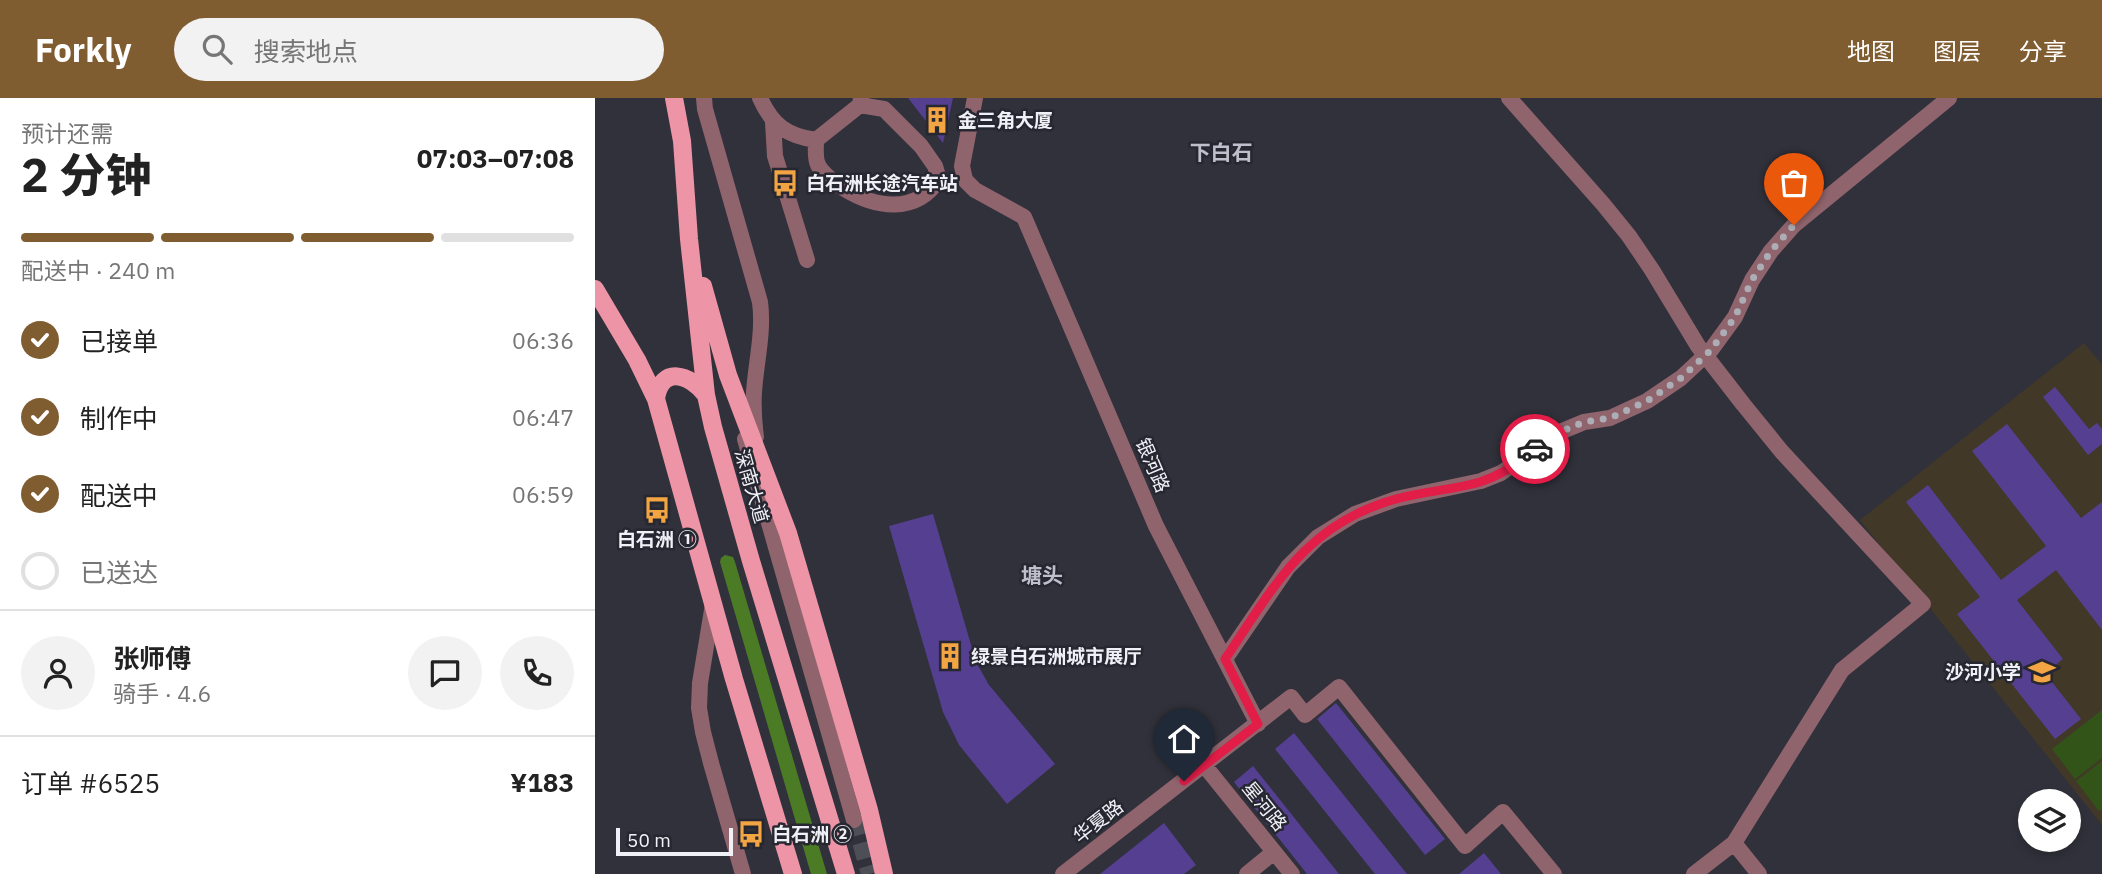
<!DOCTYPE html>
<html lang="zh">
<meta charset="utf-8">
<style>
:root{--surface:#fff;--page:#f2f2f2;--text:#222;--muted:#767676;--line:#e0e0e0;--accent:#805c31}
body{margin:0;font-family:"IBM Plex Sans","Noto Sans SC",sans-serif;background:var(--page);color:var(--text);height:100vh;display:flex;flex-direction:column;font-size:26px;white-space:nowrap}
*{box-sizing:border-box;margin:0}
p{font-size:23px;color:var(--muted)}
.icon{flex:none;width:38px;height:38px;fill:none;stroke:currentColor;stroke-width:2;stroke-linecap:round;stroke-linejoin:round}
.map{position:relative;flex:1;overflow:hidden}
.details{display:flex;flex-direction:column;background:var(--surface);width:595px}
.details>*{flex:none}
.buttons{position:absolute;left:1423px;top:691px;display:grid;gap:14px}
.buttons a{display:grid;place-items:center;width:63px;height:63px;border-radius:50%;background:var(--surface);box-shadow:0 4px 10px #0003;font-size:35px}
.scale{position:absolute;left:21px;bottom:18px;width:117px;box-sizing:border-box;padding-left:7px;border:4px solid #f0f1f7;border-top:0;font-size:19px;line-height:24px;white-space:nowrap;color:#f0f1f7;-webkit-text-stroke:5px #272731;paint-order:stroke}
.pin{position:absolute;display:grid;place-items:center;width:60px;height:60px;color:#fff;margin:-72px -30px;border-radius:50% 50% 50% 0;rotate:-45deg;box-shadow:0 0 7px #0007}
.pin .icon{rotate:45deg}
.courier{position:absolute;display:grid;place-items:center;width:70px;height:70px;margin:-35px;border:5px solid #e11d48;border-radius:50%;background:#fff;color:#222;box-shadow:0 2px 9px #0007}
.summary em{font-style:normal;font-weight:800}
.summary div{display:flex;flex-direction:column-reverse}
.summary{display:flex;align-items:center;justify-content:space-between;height:119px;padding:0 21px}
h1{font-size:46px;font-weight:800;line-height:52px}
.bar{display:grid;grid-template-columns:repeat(4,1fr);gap:10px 7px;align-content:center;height:84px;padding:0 21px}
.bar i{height:9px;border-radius:5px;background:var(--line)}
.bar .current{background:var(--accent)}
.bar p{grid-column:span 4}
.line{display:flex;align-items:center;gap:18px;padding:0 21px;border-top:2px solid var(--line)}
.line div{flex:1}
.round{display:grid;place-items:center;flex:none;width:74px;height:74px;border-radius:37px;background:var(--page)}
ol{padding:0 21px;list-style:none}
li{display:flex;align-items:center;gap:21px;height:77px}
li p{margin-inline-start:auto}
li .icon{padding:7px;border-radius:50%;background:var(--accent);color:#fff;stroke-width:4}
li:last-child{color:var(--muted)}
li i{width:38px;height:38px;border:4px solid var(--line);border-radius:50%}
header{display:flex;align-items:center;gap:42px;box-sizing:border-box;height:98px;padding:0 35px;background:var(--accent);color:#fff}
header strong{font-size:33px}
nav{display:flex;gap:38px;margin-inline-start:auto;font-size:24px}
.search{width:490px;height:63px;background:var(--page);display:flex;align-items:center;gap:18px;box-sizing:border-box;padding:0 24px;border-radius:38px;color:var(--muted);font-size:26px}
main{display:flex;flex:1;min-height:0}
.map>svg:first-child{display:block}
.education{fill:#423828}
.green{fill:#325419}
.forest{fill:#4b7c25}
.building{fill:#543f90}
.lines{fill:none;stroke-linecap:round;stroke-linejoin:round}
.minor-tunnel{stroke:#4e4e57;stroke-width:16;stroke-dasharray:16 8;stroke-linecap:butt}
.minor{stroke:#90646d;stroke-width:16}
.major{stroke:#ed94a7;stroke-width:18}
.done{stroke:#adaeb5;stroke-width:7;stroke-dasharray:0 12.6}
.route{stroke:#e11d48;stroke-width:9}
.labels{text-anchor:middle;stroke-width:5;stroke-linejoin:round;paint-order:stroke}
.poi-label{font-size:19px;font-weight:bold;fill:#f0f1f7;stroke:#272731;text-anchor:start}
.street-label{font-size:19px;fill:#f0f1f7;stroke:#272731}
.neighbourhood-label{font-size:21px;font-weight:bold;fill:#bebfcc;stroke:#272731}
</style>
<header>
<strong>Forkly</strong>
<div class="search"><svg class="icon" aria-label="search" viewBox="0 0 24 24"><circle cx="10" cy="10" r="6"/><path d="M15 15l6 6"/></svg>搜索地点</div>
<nav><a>地图</a><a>图层</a><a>分享</a></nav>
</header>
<main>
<section class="details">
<div class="summary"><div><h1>2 分钟</h1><p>预计还需</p></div><em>07:03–07:08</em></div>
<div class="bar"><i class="current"></i><i class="current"></i><i class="current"></i><i></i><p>配送中 · 240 m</p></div>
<ol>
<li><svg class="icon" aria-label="check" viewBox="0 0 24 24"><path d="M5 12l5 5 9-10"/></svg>已接单<p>06:36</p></li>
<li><svg class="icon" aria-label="check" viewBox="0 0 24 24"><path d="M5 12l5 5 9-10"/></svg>制作中<p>06:47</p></li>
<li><svg class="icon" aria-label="check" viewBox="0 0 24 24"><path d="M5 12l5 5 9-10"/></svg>配送中<p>06:59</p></li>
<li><i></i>已送达</li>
</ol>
<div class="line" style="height:126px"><a class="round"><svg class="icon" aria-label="person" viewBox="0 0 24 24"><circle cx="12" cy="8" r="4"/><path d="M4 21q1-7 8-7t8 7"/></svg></a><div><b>张师傅</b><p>骑手 · 4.6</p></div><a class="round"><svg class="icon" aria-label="chat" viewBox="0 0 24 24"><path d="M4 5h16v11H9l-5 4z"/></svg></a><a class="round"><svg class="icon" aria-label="phone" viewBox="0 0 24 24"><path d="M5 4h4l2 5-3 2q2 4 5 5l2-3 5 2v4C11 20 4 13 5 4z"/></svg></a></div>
<div class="line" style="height:91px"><div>订单 #6525</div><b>¥183</b></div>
</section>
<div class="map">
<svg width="1507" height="776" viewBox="0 0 1507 776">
<rect width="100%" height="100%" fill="#31313b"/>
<path class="education" d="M 1489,245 L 1507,267 L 1507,727 L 1265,422 Z"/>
<path class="green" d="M 1507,612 L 1507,660 L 1480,681 L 1457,651 Z
M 1507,663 L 1507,711 L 1504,713 L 1481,683 Z"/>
<path class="forest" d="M 130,457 L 138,459 L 140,464 L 232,776 L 216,776 L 125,464 L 126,460 Z"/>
<path class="building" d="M 313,0 L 358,0 L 348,45 Z
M 1460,289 L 1494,331 L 1502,325 L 1507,331 L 1507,346 L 1493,357 L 1448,299 Z
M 1412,326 L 1486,420 L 1507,404 L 1507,532 L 1461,472 L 1422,502 L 1468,561 L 1450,575 L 1486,621 L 1460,641 L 1362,516 L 1385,499 L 1311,404 L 1333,387 L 1406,482 L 1451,448 L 1377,353 Z
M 338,416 L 381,564 L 394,587 L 460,666 L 412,706 L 364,647 L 348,614 L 294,428 Z
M 741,605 L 850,741 L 830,757 L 722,621 Z
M 699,635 L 812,776 L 780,776 L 680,651 Z
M 658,668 L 744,776 L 712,776 L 639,684 Z
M 569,725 L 601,767 L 589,776 L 505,776 Z
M 889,755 L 906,776 L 864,776 Z"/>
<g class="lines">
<path class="minor-tunnel" d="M 259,722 L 274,776"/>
<path class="minor" d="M 109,0 L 110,11 L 165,204 C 169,234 161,264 159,294 C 158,309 159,324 161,339
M 165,0 C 177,27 192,38 221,42 L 265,7 L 266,0
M 380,0 L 367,68 L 370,82 L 380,92 L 429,119 L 561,428 L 663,626
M 914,0 L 1008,106 L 1034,138 L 1057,172 L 1103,248 L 1148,306 L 1187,354 L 1328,506 L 1247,572 L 1139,745 L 1099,776
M 178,24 L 180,58 L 212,162
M 221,42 C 221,48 220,57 222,64 C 225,75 239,84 248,90 C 280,110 321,117 344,81 L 340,68 L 326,48 L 289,11 L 265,7
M 150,341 L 259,722
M 118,506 L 105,585 L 104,610 L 108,634 L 116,665 L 148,776
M 630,561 L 693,469 L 723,439 L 760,416 L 801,401 L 886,383 L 906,375 L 965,334 L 989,324 L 1015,320 L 1052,303 L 1086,280 L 1116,252 L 1140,219 L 1157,182 L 1176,153 L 1199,127 L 1354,0
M 609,667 L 697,776
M 1139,745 L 1164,776
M 468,776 L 696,599 L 710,617 L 744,589 L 870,748 L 908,714 L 959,776
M 652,776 L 679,754"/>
<path class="major" d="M 79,0 L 87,43 L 94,141 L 111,297 L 118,329 L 156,463 L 251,776
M 108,188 L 133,277 L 193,435 L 274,712 L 289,776
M 0,191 L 42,262 L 61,301 L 139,581 L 198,776
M 61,301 C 66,267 95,276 111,297"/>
</g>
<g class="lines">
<path class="done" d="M 940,351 L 965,334 L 989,324 L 1015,320 L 1052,303 L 1086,280 L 1116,252 L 1140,219 L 1157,182 L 1176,153 L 1199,127"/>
<path class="route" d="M 589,683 L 663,626 L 630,561 C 679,489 710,426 801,401 C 829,393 858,392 885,384 C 906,377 924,365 940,351"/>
</g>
<defs>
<symbol id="building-bare" viewBox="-9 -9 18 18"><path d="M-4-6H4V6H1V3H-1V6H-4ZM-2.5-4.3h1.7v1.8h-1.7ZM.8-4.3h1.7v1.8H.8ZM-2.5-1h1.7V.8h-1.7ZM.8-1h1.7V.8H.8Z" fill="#f3a443" stroke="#272731" stroke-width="2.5" paint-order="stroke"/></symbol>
<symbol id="bus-bare" viewBox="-9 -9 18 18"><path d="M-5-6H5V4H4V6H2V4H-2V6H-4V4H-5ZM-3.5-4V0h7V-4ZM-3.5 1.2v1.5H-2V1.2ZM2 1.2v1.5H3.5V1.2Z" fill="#f3a443" stroke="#272731" stroke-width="2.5" paint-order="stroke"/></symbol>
<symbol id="school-bare" viewBox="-9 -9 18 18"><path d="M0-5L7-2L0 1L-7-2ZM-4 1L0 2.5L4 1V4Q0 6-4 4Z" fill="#f3a443" stroke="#272731" stroke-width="2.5" paint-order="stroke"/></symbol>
</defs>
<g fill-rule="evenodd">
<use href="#building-bare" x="323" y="3" width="38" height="38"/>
<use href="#bus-bare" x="171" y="66" width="38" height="38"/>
<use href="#bus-bare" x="43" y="393" width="38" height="38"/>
<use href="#building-bare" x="336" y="539" width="38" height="38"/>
<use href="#school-bare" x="1428" y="555" width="38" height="38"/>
<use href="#bus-bare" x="137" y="717" width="38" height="38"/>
</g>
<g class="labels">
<g class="poi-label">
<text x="363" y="29">金三角大厦</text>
<text x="211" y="92">白石洲长途汽车站</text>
<text x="62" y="448" text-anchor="middle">白石洲 ①</text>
<text x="376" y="565">绿景白石洲城市展厅</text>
<text x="1426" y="581" text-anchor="end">沙河小学</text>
<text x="177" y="743">白石洲 ②</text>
</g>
<g class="street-label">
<text transform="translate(558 367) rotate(67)" y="7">银河路</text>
<text transform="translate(157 388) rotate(74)" y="7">深南大道</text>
<text transform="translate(670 708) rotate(51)" y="7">星河路</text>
<text transform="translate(503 723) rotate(-38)" y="7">华夏路</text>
</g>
<g class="neighbourhood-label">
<text x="626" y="62">下白石</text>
<text x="447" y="485">塘头</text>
</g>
</g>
</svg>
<div class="buttons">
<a><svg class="icon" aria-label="layers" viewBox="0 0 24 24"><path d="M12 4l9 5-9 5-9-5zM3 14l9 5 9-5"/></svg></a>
</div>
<div class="scale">50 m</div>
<div class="pin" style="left:1199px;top:127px;background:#ea580c"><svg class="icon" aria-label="bag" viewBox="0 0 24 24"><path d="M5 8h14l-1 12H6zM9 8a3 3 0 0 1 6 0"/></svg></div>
<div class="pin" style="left:589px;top:683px;background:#1f2937"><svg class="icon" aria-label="home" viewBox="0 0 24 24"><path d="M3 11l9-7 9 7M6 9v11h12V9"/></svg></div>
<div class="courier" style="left:940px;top:351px"><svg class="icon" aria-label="car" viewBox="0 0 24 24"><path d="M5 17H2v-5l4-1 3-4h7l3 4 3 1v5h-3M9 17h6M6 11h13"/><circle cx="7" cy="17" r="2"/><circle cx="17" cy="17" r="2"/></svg></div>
</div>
</main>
